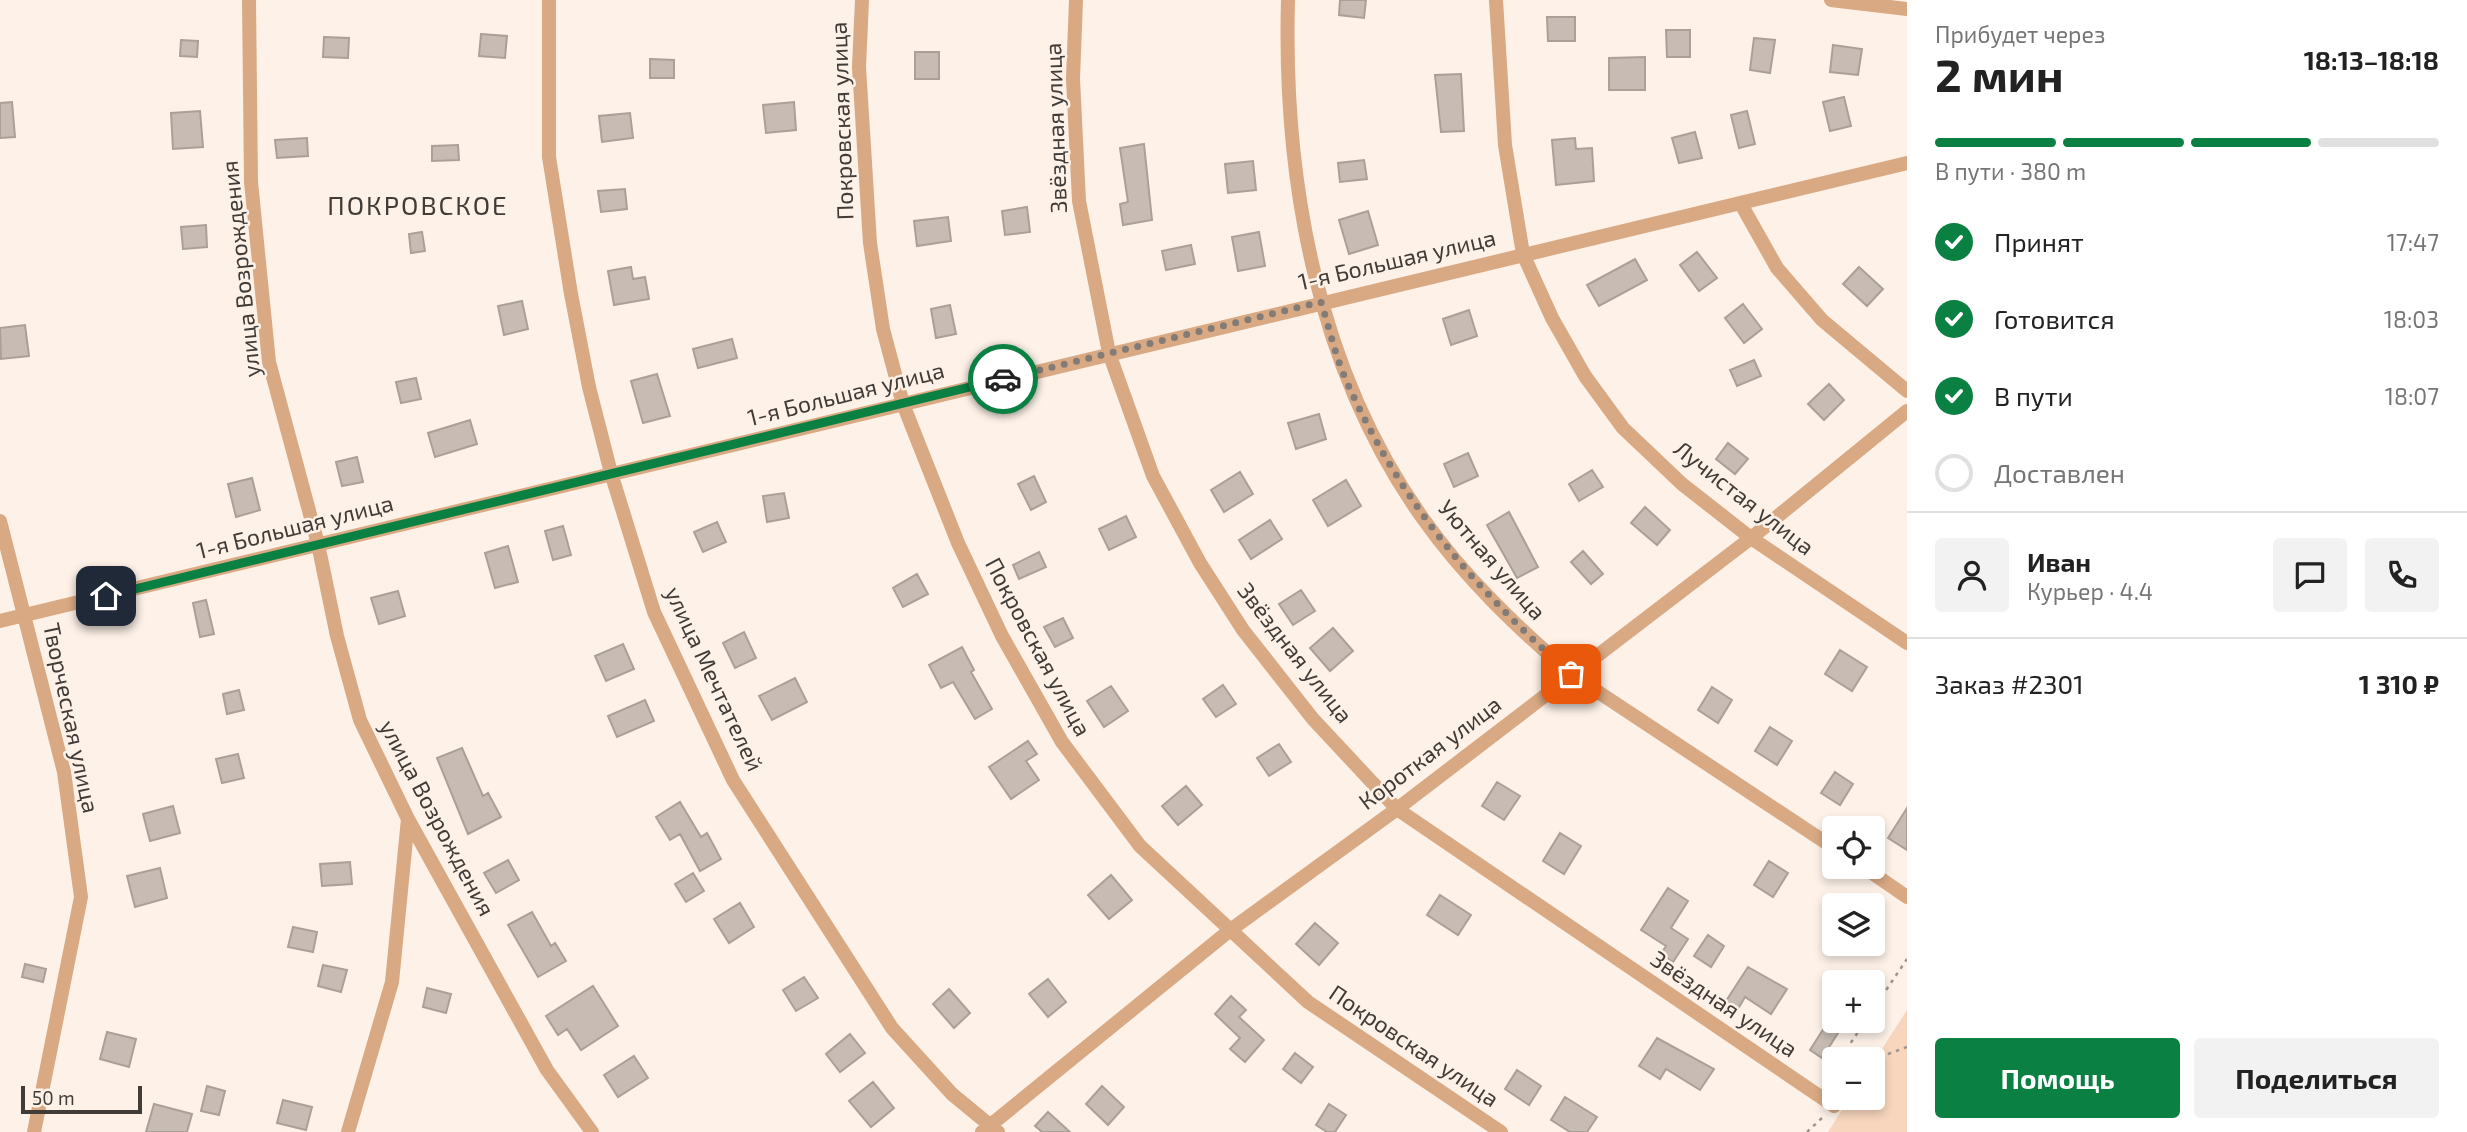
<!DOCTYPE html>
<html lang="ru">
<meta charset="utf-8">
<style>
:root{--surface:#fff;--page:#f2f2f2;--text:#222;--muted:#767676;--line:#e0e0e0;--accent:#0b8043}
body{margin:0;font-family:"Exo 2",sans-serif;background:var(--page);color:var(--text);height:100vh;display:flex;flex-direction:column;font-size:26px;white-space:nowrap}
*{box-sizing:border-box;margin:0}
p{font-size:23px;color:var(--muted)}
.icon{flex:none;width:38px;height:38px;fill:none;stroke:currentColor;stroke-width:2;stroke-linecap:round;stroke-linejoin:round}
.map{position:relative;flex:1;overflow:hidden}
.details{display:flex;flex-direction:column;background:var(--surface);width:560px}
.details>*{flex:none}
.tools{position:absolute;left:1822px;top:816px;display:grid;gap:14px}
.tools a{display:grid;place-items:center;width:63px;height:63px;border-radius:7px;background:var(--surface);box-shadow:0 4px 10px #0003;font-size:35px}
.scale{position:absolute;left:21px;bottom:18px;width:121px;box-sizing:border-box;padding-left:7px;border:4px solid #413c38;border-top:0;font-size:19px;line-height:24px;white-space:nowrap;color:#413c38;-webkit-text-stroke:5px #fdf1e8;paint-order:stroke}
.pin{position:absolute;display:grid;place-items:center;width:60px;height:60px;color:#fff;margin:-30px;border-radius:14px;box-shadow:0 4px 10px #0006}
.courier{position:absolute;display:grid;place-items:center;width:70px;height:70px;margin:-35px;border:5px solid #0b8043;border-radius:50%;background:#fff;color:#222;box-shadow:0 2px 9px #0007}
.summary em{font-style:normal;font-weight:700}
.summary div{display:flex;flex-direction:column-reverse}
.summary{display:flex;align-items:center;justify-content:space-between;height:119px;padding:0 28px}
h1{font-size:46px;font-weight:700;line-height:52px}
.bar{display:grid;grid-template-columns:repeat(4,1fr);gap:10px 7px;align-content:center;height:84px;padding:0 28px}
.bar i{height:9px;border-radius:5px;background:var(--line)}
.bar .active{background:var(--accent)}
.bar p{grid-column:span 4}
.line{display:flex;align-items:center;gap:18px;padding:0 28px;border-top:2px solid var(--line)}
.line div{flex:1}
.round{display:grid;place-items:center;flex:none;width:74px;height:74px;border-radius:7px;background:var(--page)}
ol{padding:0 28px;list-style:none}
li{display:flex;align-items:center;gap:21px;height:77px}
li p{margin-inline-start:auto}
li .icon{padding:7px;border-radius:50%;background:var(--accent);color:#fff;stroke-width:4}
li:last-child{color:var(--muted)}
li i{width:38px;height:38px;border:4px solid var(--line);border-radius:50%}
.primary-button{display:flex;gap:14px;margin-top:auto;padding:14px 28px}
.primary-button a{flex:1;height:80px;border-radius:7px;background:var(--accent);color:#fff;font-size:28px;font-weight:700;line-height:80px;text-align:center}
.primary-button a+a{background:var(--page);color:var(--text)}
main{display:flex;flex:1;min-height:0}
.map>svg:first-child{display:block}
.green{fill:#f8d6bd}
.building{fill:#c7bbb3;stroke:#aba097;stroke-width:2}
.lines{fill:none;stroke-linecap:round;stroke-linejoin:round}
.path{stroke:#9e958f;stroke-width:2.5;stroke-dasharray:3.5 5;stroke-linecap:butt}
.minor{stroke:#d9a983;stroke-width:14}
.done{stroke:#837b76;stroke-width:7;stroke-dasharray:0 12.6}
.route{stroke:#0b8043;stroke-width:9}
.labels{text-anchor:middle;stroke-width:5;stroke-linejoin:round;paint-order:stroke}
.street-label{font-size:23px;fill:#413c38;stroke:#fdf1e8}
.quarter-label{font-size:26px;letter-spacing:2px;fill:#413c38;stroke:#fdf1e8}
</style>
<main>
<div class="map">
<svg width="1907" height="1132" viewBox="0 0 1907 1132">
<rect width="100%" height="100%" fill="#fdf1e8"/>
<path class="green" d="M 1907,1010 L 1907,1132 L 1828,1132 L 1850,1097 L 1872,1097 L 1873,1063 Z"/>
<path class="building" d="M 1340,0 L 1366,0 L 1364,18 L 1339,15 Z
M 1547,17 L 1575,17 L 1575,41 L 1548,41 Z
M 1666,30 L 1690,30 L 1690,57 L 1667,57 Z
M 481,34 L 507,36 L 505,58 L 479,56 Z
M 324,37 L 349,38 L 348,58 L 323,57 Z
M 1754,38 L 1775,40 L 1770,73 L 1750,70 Z
M 181,40 L 198,41 L 197,57 L 180,56 Z
M 1833,45 L 1862,49 L 1858,75 L 1830,72 Z
M 915,52 L 939,52 L 939,79 L 915,79 Z
M 1645,57 L 1645,90 L 1609,90 L 1609,58 Z
M 650,59 L 674,60 L 674,78 L 650,78 Z
M 1461,74 L 1464,131 L 1441,132 L 1435,75 Z
M 1844,97 L 1851,126 L 1830,131 L 1823,102 Z
M 12,102 L 15,137 L 0,138 L 0,103 Z
M 794,102 L 796,130 L 766,133 L 763,105 Z
M 200,111 L 203,147 L 173,149 L 171,113 Z
M 1747,111 L 1755,144 L 1739,148 L 1731,115 Z
M 630,113 L 633,138 L 602,142 L 599,116 Z
M 1695,132 L 1702,158 L 1679,163 L 1672,138 Z
M 307,138 L 308,156 L 277,158 L 275,140 Z
M 1575,138 L 1576,149 L 1592,148 L 1594,181 L 1556,185 L 1552,140 Z
M 1144,144 L 1152,220 L 1123,225 L 1120,204 L 1128,202 L 1120,148 Z
M 458,145 L 459,160 L 432,161 L 432,146 Z
M 1364,160 L 1367,179 L 1340,182 L 1338,163 Z
M 1253,161 L 1256,190 L 1228,193 L 1225,164 Z
M 625,189 L 627,209 L 601,212 L 598,191 Z
M 1027,207 L 1030,232 L 1005,235 L 1002,211 Z
M 1368,211 L 1378,245 L 1349,254 L 1339,220 Z
M 948,217 L 951,241 L 917,246 L 914,221 Z
M 206,225 L 207,247 L 183,249 L 181,227 Z
M 422,232 L 425,251 L 411,253 L 409,234 Z
M 1259,232 L 1265,266 L 1238,271 L 1232,237 Z
M 1191,245 L 1195,264 L 1166,270 L 1162,251 Z
M 1697,252 L 1717,278 L 1699,291 L 1680,265 Z
M 1635,259 L 1647,280 L 1599,306 L 1587,285 Z
M 631,267 L 633,279 L 645,277 L 649,299 L 614,305 L 608,271 Z
M 1859,267 L 1883,289 L 1867,306 L 1843,284 Z
M 522,301 L 528,329 L 504,335 L 498,306 Z
M 1743,304 L 1762,329 L 1744,343 L 1725,318 Z
M 950,305 L 956,334 L 936,338 L 931,309 Z
M 1469,310 L 1477,336 L 1451,345 L 1443,319 Z
M 25,325 L 29,356 L 1,359 L 0,328 Z
M 732,339 L 737,358 L 698,368 L 693,349 Z
M 1754,360 L 1761,376 L 1737,386 L 1730,370 Z
M 657,374 L 670,416 L 643,423 L 631,381 Z
M 416,378 L 421,399 L 401,403 L 396,382 Z
M 1829,384 L 1844,400 L 1824,420 L 1808,404 Z
M 1319,414 L 1326,439 L 1296,449 L 1288,423 Z
M 470,420 L 477,444 L 435,457 L 428,433 Z
M 1728,443 L 1748,459 L 1735,474 L 1716,459 Z
M 1468,453 L 1478,476 L 1454,487 L 1444,464 Z
M 357,457 L 363,482 L 342,486 L 336,462 Z
M 1592,470 L 1603,487 L 1579,501 L 1569,484 Z
M 1240,472 L 1253,494 L 1224,512 L 1211,490 Z
M 1034,476 L 1046,502 L 1031,510 L 1018,484 Z
M 252,478 L 260,510 L 236,517 L 228,484 Z
M 1346,480 L 1361,506 L 1328,526 L 1313,500 Z
M 784,493 L 789,518 L 767,522 L 763,496 Z
M 1645,507 L 1670,530 L 1657,545 L 1631,523 Z
M 1509,512 L 1538,567 L 1517,578 L 1487,525 Z
M 1126,516 L 1136,537 L 1109,550 L 1099,529 Z
M 1270,520 L 1282,539 L 1251,559 L 1239,540 Z
M 717,522 L 726,542 L 703,552 L 694,532 Z
M 563,526 L 571,555 L 553,560 L 545,531 Z
M 508,546 L 518,582 L 495,588 L 485,553 Z
M 1583,551 L 1603,574 L 1591,584 L 1571,562 Z
M 1039,552 L 1046,567 L 1019,579 L 1013,565 Z
M 917,574 L 928,594 L 903,607 L 893,588 Z
M 1301,590 L 1315,611 L 1293,625 L 1279,604 Z
M 398,591 L 405,616 L 379,624 L 371,598 Z
M 206,600 L 214,634 L 200,637 L 193,603 Z
M 1063,618 L 1073,638 L 1055,647 L 1044,627 Z
M 1333,628 L 1353,651 L 1330,671 L 1310,648 Z
M 744,632 L 756,658 L 735,668 L 723,643 Z
M 623,644 L 634,669 L 606,681 L 595,656 Z
M 962,647 L 974,670 L 971,672 L 992,709 L 975,719 L 953,682 L 941,688 L 929,665 Z
M 1840,650 L 1867,667 L 1852,691 L 1825,674 Z
M 795,678 L 807,702 L 772,720 L 759,696 Z
M 1223,685 L 1236,704 L 1216,717 L 1203,699 Z
M 1111,686 L 1128,711 L 1104,727 L 1087,701 Z
M 1712,687 L 1732,700 L 1718,723 L 1698,710 Z
M 239,690 L 244,710 L 227,714 L 223,694 Z
M 645,700 L 654,721 L 617,737 L 608,716 Z
M 1770,727 L 1792,741 L 1777,765 L 1755,751 Z
M 1028,741 L 1037,754 L 1026,761 L 1039,780 L 1011,799 L 989,767 Z
M 1279,744 L 1291,762 L 1269,776 L 1257,758 Z
M 462,748 L 483,796 L 488,793 L 501,817 L 468,834 L 437,758 Z
M 238,754 L 244,778 L 222,783 L 216,759 Z
M 1835,772 L 1853,784 L 1840,805 L 1821,793 Z
M 1497,782 L 1520,796 L 1504,820 L 1482,806 Z
M 1186,786 L 1202,805 L 1178,825 L 1162,806 Z
M 680,802 L 701,837 L 707,833 L 721,859 L 700,871 L 680,834 L 670,840 L 656,817 Z
M 173,806 L 180,833 L 150,841 L 143,814 Z
M 1907,808 L 1907,850 L 1888,838 Z
M 1560,833 L 1581,846 L 1564,874 L 1543,861 Z
M 508,860 L 519,880 L 496,893 L 484,873 Z
M 1769,861 L 1788,873 L 1773,897 L 1754,885 Z
M 350,862 L 352,884 L 322,886 L 320,864 Z
M 160,868 L 167,898 L 135,907 L 127,876 Z
M 693,873 L 704,891 L 686,902 L 675,884 Z
M 1111,875 L 1132,900 L 1109,919 L 1088,895 Z
M 1668,888 L 1688,901 L 1671,928 L 1688,939 L 1673,962 L 1661,954 L 1666,946 L 1641,930 Z
M 1440,895 L 1471,915 L 1458,935 L 1427,915 Z
M 740,903 L 754,927 L 729,943 L 714,919 Z
M 532,912 L 551,946 L 555,943 L 566,961 L 538,977 L 508,925 Z
M 1315,923 L 1338,943 L 1319,965 L 1296,944 Z
M 293,927 L 317,932 L 313,952 L 288,947 Z
M 1708,935 L 1724,946 L 1711,967 L 1694,956 Z
M 25,964 L 46,969 L 43,982 L 22,977 Z
M 323,965 L 347,970 L 341,992 L 318,986 Z
M 1748,967 L 1787,989 L 1771,1014 L 1745,997 L 1738,1009 L 1726,1001 Z
M 804,977 L 818,998 L 796,1011 L 783,990 Z
M 1048,979 L 1066,1002 L 1048,1017 L 1029,994 Z
M 593,986 L 618,1026 L 581,1050 L 567,1029 L 558,1035 L 546,1016 Z
M 427,988 L 451,994 L 446,1013 L 423,1007 Z
M 949,989 L 970,1013 L 954,1028 L 933,1004 Z
M 1231,996 L 1246,1010 L 1239,1017 L 1264,1040 L 1245,1062 L 1230,1049 L 1240,1038 L 1215,1014 Z
M 1826,1025 L 1838,1033 L 1822,1058 L 1810,1050 Z
M 107,1032 L 136,1039 L 129,1067 L 100,1059 Z
M 850,1034 L 865,1053 L 840,1072 L 826,1054 Z
M 1657,1038 L 1714,1069 L 1700,1090 L 1666,1069 L 1660,1079 L 1639,1066 Z
M 1295,1053 L 1313,1067 L 1301,1083 L 1283,1069 Z
M 634,1056 L 648,1078 L 618,1097 L 604,1075 Z
M 1517,1070 L 1541,1086 L 1529,1105 L 1505,1089 Z
M 873,1082 L 894,1108 L 871,1127 L 849,1101 Z
M 207,1086 L 225,1091 L 219,1115 L 201,1111 Z
M 1102,1086 L 1124,1107 L 1108,1125 L 1086,1104 Z
M 1565,1097 L 1597,1117 L 1587,1132 L 1570,1132 L 1551,1120 Z
M 283,1100 L 312,1107 L 306,1130 L 277,1123 Z
M 154,1104 L 192,1114 L 187,1132 L 146,1132 Z
M 1329,1104 L 1346,1115 L 1335,1132 L 1327,1132 L 1316,1125 Z
M 1048,1112 L 1070,1132 L 1042,1132 L 1035,1126 Z"/>
<g class="lines">
<path class="path" d="M 1872,1011 L 1907,959
M 1846,1059 L 1850,1044 L 1866,1020
M 1872,1060 L 1907,1047
M 1807,1132 L 1823,1117"/>
<path class="minor" d="M 249,0 L 251,182 L 269,362 L 318,544 L 337,636 L 360,720 L 408,819 L 547,1070 L 592,1132
M 549,0 L 549,157 L 571,294 L 589,387 L 611,473 L 654,612 L 733,780 L 892,1028 L 952,1094 L 998,1132
M 862,0 L 859,67 L 870,243 L 883,329 L 903,404 L 958,543 L 1002,636 L 1062,742 L 1140,846 L 1308,1002 L 1501,1132
M 1076,0 L 1073,79 L 1079,201 L 1109,353 L 1153,476 L 1200,563 L 1243,630 L 1313,719 L 1397,809 L 1834,1106
M 1288,0 C 1283,180 1317,371 1424,520 C 1465,578 1518,628 1571,674 L 1834,848
M 1496,0 L 1505,145 L 1523,254 L 1552,318 L 1585,376 L 1623,428 L 1682,484 L 1751,538 L 1907,643
M 1831,0 L 1907,9
M 1741,204 L 1777,268 L 1822,320 L 1907,391
M 0,521 L 64,772 L 81,897 L 34,1132
M 0,621 L 1907,163
M 1862,866 L 1907,897
M 348,1132 L 392,982 L 408,819
M 982,1132 L 1229,931 L 1397,809 L 1751,538 L 1907,411"/>
</g>
<g class="lines">
<path class="done" d="M 1003,379 L 1321,302 C 1329,327 1335,354 1345,378 C 1400,501 1471,586 1571,674"/>
<path class="route" d="M 106,596 L 1003,379"/>
</g>
<g class="labels">
<g class="street-label">
<text transform="translate(842 121) rotate(-92)" y="8">Покровская улица</text>
<text transform="translate(1056 128) rotate(-92)" y="8">Звёздная улица</text>
<text transform="translate(1397 260) rotate(-13)" y="8">1-я Большая улица</text>
<text transform="translate(241 269) rotate(-96)" y="8">улица Возрождения</text>
<text transform="translate(846 394) rotate(-14)" y="8">1-я Большая улица</text>
<text transform="translate(1744 498) rotate(38)" y="8">Лучистая улица</text>
<text transform="translate(295 527) rotate(-14)" y="8">1-я Большая улица</text>
<text transform="translate(1492 560) rotate(49)" y="8">Уютная улица</text>
<text transform="translate(1038 647) rotate(62)" y="8">Покровская улица</text>
<text transform="translate(1295 653) rotate(52)" y="8">Звёздная улица</text>
<text transform="translate(714 679) rotate(65)" y="8">улица Мечтателей</text>
<text transform="translate(71 718) rotate(78)" y="8">Творческая улица</text>
<text transform="translate(1430 753) rotate(-37)" y="8">Короткая улица</text>
<text transform="translate(437 818) rotate(62)" y="8">улица Возрождения</text>
<text transform="translate(1724 1004) rotate(34)" y="8">Звёздная улица</text>
<text transform="translate(1414 1046) rotate(34)" y="8">Покровская улица</text>
</g>
<g class="quarter-label">
<text x="418" y="215">ПОКРОВСКОЕ</text>
</g>
</g>
</svg>
<div class="tools">
<a><svg class="icon" aria-label="locate" viewBox="0 0 24 24"><circle cx="12" cy="12" r="6"/><path d="M12 2v4M12 18v4M2 12h4M18 12h4"/></svg></a>
<a><svg class="icon" aria-label="layers" viewBox="0 0 24 24"><path d="M12 4l9 5-9 5-9-5zM3 14l9 5 9-5"/></svg></a>
<a>+</a>
<a>−</a>
</div>
<div class="scale">50 m</div>
<div class="pin" style="left:1571px;top:674px;background:#ea580c"><svg class="icon" aria-label="bag" viewBox="0 0 24 24"><path d="M5 8h14l-1 12H6zM9 8a3 3 0 0 1 6 0"/></svg></div>
<div class="pin" style="left:106px;top:596px;background:#1f2937"><svg class="icon" aria-label="home" viewBox="0 0 24 24"><path d="M3 11l9-7 9 7M6 9v11h12V9"/></svg></div>
<div class="courier" style="left:1003px;top:379px"><svg class="icon" aria-label="car" viewBox="0 0 24 24"><path d="M5 17H2v-5l4-1 3-4h7l3 4 3 1v5h-3M9 17h6M6 11h13"/><circle cx="7" cy="17" r="2"/><circle cx="17" cy="17" r="2"/></svg></div>
</div>
<section class="details">
<div class="summary"><div><h1>2 мин</h1><p>Прибудет через</p></div><em>18:13–18:18</em></div>
<div class="bar"><i class="active"></i><i class="active"></i><i class="active"></i><i></i><p>В пути · 380 m</p></div>
<ol>
<li><svg class="icon" aria-label="check" viewBox="0 0 24 24"><path d="M5 12l5 5 9-10"/></svg>Принят<p>17:47</p></li>
<li><svg class="icon" aria-label="check" viewBox="0 0 24 24"><path d="M5 12l5 5 9-10"/></svg>Готовится<p>18:03</p></li>
<li><svg class="icon" aria-label="check" viewBox="0 0 24 24"><path d="M5 12l5 5 9-10"/></svg>В пути<p>18:07</p></li>
<li><i></i>Доставлен</li>
</ol>
<div class="line" style="height:126px"><a class="round"><svg class="icon" aria-label="person" viewBox="0 0 24 24"><circle cx="12" cy="8" r="4"/><path d="M4 21q1-7 8-7t8 7"/></svg></a><div><b>Иван</b><p>Курьер · 4.4</p></div><a class="round"><svg class="icon" aria-label="chat" viewBox="0 0 24 24"><path d="M4 5h16v11H9l-5 4z"/></svg></a><a class="round"><svg class="icon" aria-label="phone" viewBox="0 0 24 24"><path d="M5 4h4l2 5-3 2q2 4 5 5l2-3 5 2v4C11 20 4 13 5 4z"/></svg></a></div>
<div class="line" style="height:91px"><div>Заказ #2301</div><b>1 310 ₽</b></div>
<div class="primary-button"><a>Помощь</a><a>Поделиться</a></div>
</section>
</main>
